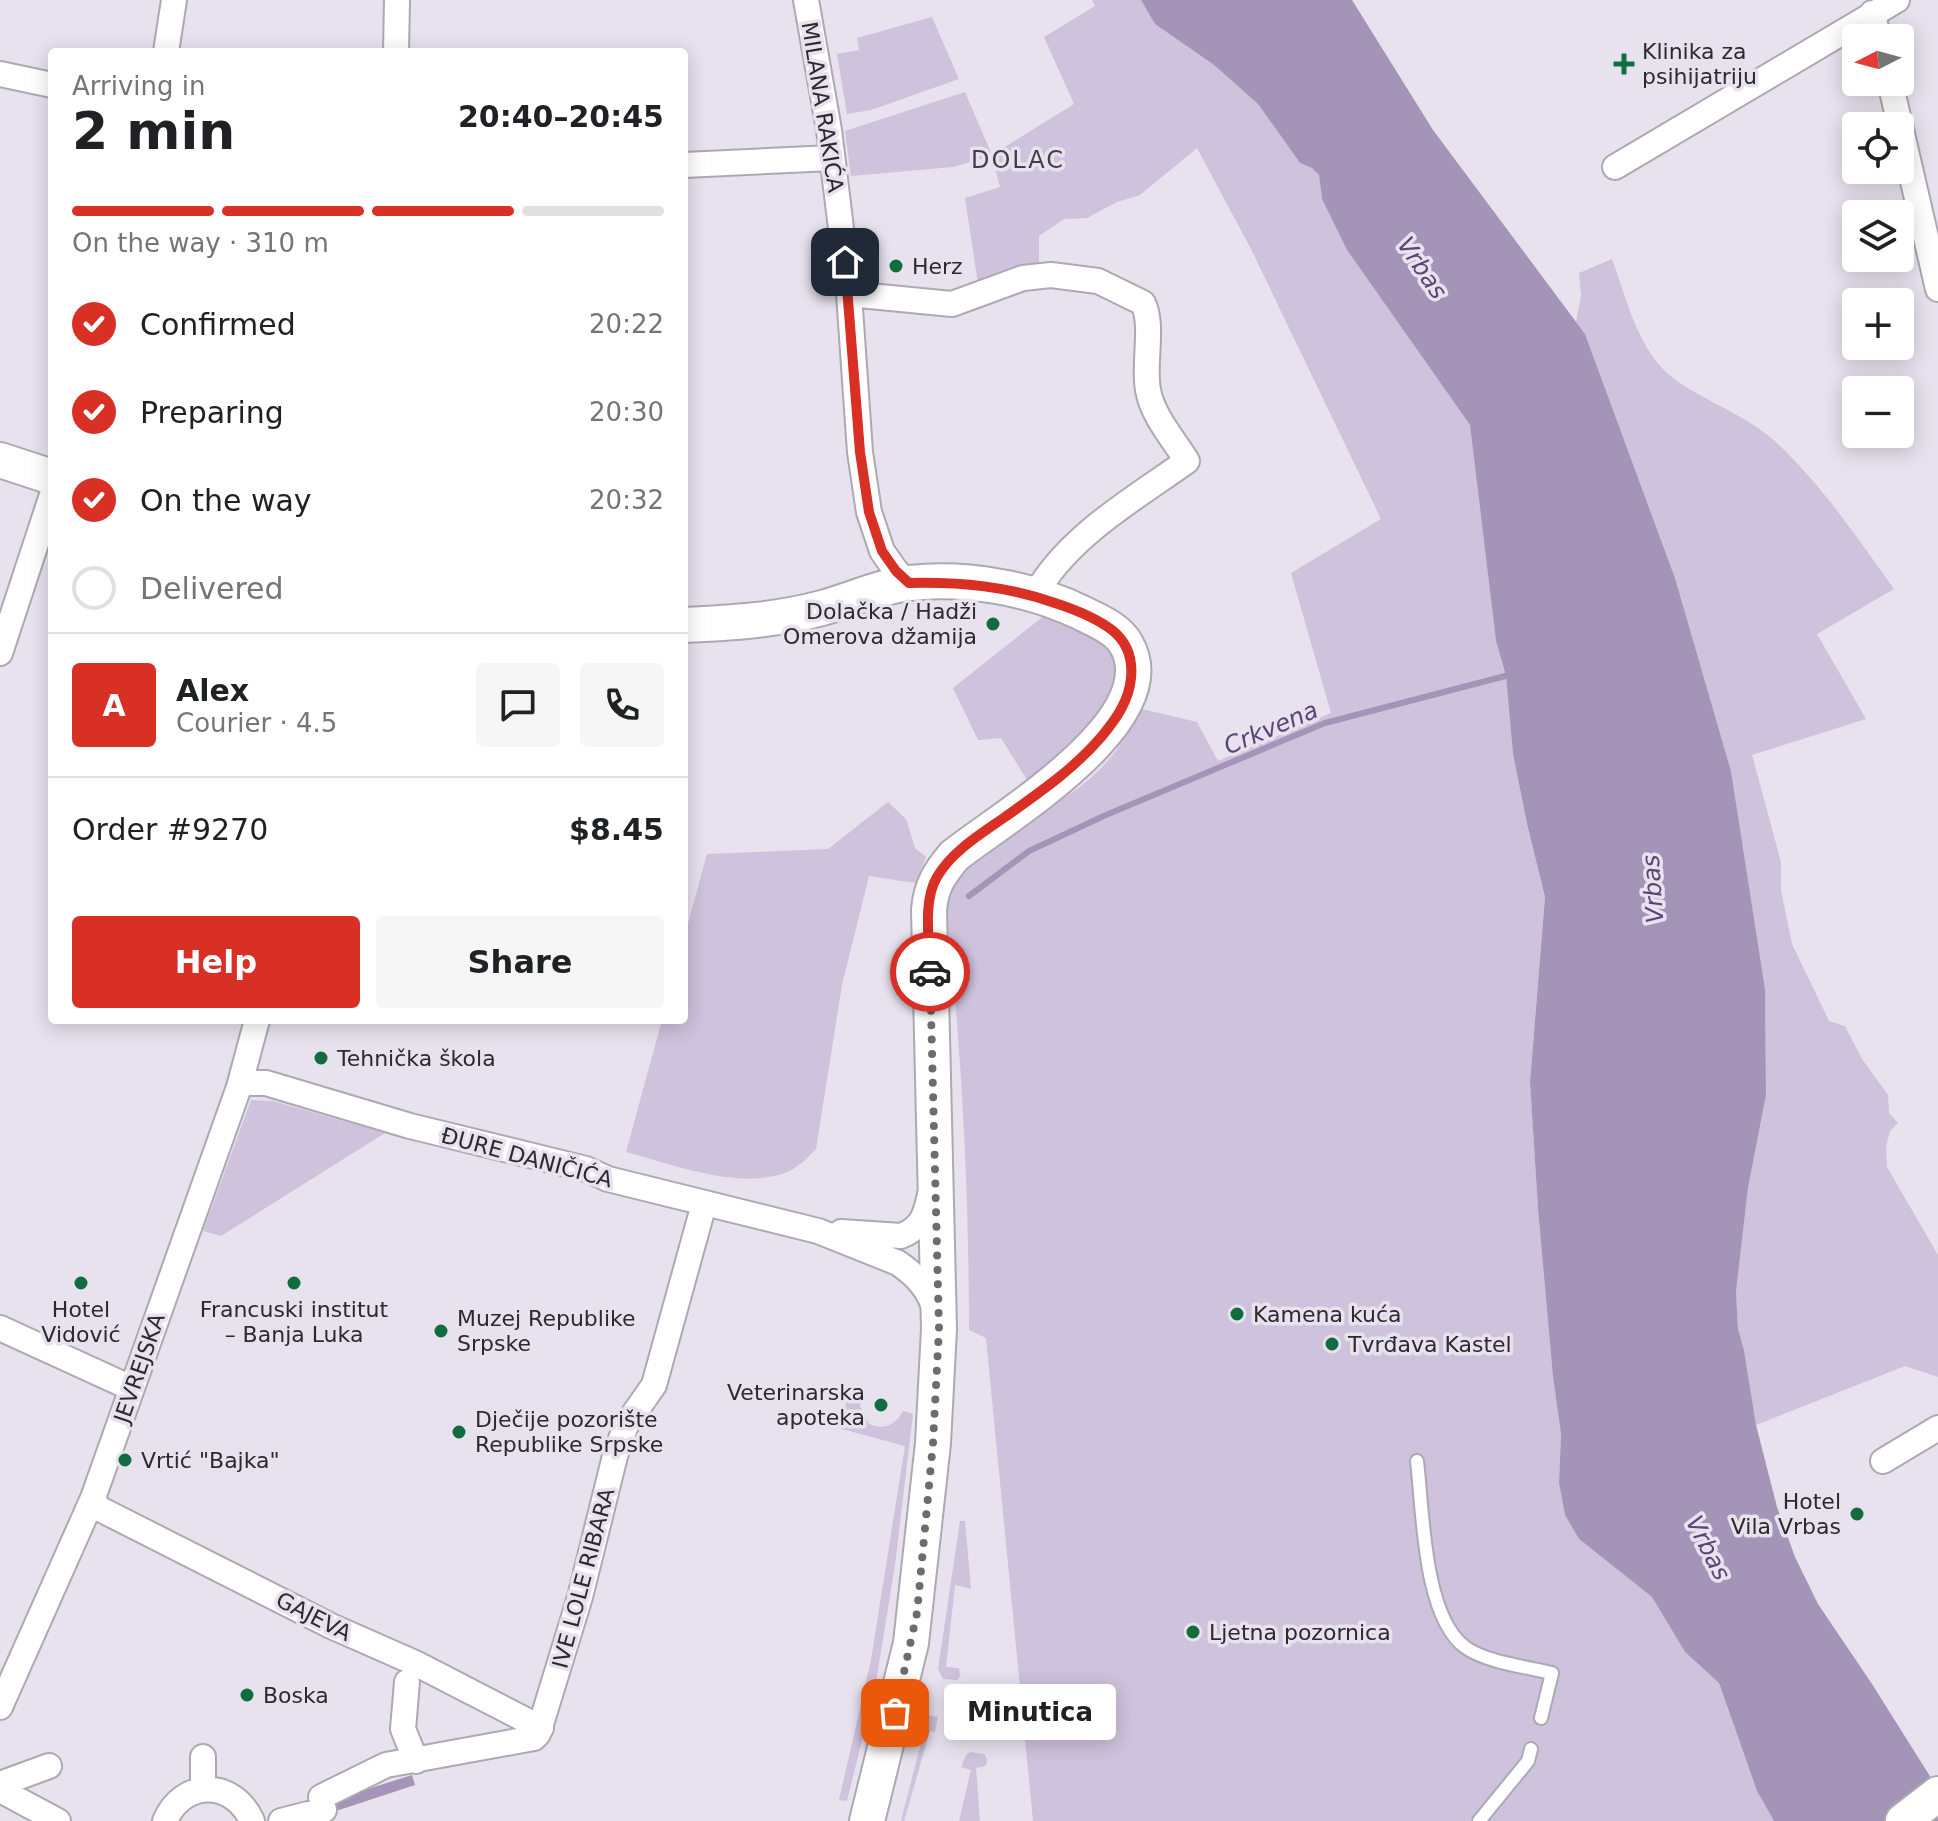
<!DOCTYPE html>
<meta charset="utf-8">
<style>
:root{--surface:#fff;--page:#f6f6f6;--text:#202124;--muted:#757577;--line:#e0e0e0;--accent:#d93025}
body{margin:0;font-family:"DejaVu Sans",sans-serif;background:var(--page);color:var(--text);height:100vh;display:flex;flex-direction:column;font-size:30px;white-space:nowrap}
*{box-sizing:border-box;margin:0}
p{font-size:26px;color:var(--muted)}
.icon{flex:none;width:44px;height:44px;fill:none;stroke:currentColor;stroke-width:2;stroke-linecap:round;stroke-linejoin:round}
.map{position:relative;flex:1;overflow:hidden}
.side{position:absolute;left:48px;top:48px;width:640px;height:976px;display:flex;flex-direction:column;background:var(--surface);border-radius:8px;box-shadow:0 4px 20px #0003}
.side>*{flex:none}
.needle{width:52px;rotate:264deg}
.controls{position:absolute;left:1842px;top:24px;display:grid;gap:16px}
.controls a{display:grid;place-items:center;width:72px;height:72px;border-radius:8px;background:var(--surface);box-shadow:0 4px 20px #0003;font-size:40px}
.pin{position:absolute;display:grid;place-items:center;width:68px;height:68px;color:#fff;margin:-34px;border-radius:16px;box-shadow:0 4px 12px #0006}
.courier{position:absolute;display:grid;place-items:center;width:80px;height:80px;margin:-40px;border:6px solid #d93025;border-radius:50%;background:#fff;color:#222;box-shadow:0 2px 10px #0007}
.bubble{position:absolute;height:56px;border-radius:8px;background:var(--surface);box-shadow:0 4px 20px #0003;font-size:26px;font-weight:700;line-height:56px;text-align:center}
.headline em{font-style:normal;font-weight:700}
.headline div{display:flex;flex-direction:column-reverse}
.headline{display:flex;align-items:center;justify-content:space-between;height:136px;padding:0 24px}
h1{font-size:52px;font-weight:700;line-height:60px}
.bar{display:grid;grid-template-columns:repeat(4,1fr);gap:12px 8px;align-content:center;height:96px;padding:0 24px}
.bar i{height:10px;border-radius:6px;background:var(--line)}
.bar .selected{background:var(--accent)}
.bar p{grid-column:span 4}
.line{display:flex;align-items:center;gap:20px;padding:0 24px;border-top:2px solid var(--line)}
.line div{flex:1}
.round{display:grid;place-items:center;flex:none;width:84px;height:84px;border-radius:8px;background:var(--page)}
ol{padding:0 24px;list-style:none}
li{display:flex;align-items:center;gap:24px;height:88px}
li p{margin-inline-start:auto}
li .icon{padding:8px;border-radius:50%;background:var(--accent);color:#fff;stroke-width:4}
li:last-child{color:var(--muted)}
li i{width:44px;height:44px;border:4px solid var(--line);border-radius:50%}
.primary-button{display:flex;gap:16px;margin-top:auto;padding:16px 24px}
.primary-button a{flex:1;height:92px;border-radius:8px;background:var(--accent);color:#fff;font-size:32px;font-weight:700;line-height:92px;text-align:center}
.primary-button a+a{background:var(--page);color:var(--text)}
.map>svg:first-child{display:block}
.green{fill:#cec2dc}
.water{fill:#a494b7}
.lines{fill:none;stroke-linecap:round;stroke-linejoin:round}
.stream{stroke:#a494b7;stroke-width:6}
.lane-casing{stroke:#ada9b3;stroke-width:16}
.street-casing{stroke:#ada9b3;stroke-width:28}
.secondary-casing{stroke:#ada9b3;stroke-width:38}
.lane{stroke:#fff;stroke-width:12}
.street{stroke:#fff;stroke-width:24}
.secondary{stroke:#fff;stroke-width:34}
.done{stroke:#6d6a71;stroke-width:8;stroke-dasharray:0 14.4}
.route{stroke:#d93025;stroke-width:10}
.poi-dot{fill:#116c3f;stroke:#e7e2ed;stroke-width:3}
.labels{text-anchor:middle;stroke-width:7;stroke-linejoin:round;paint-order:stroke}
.poi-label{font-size:22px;fill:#2c2a2e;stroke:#e7e2ed;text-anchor:start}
.street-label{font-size:22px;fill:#2c2a2e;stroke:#e7e2ed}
.neighbourhood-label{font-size:24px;letter-spacing:2px;fill:#423e47;stroke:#e7e2ed}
.water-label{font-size:24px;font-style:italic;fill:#5b4375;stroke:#e7e2ed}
</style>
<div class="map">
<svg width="1938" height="1821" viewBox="0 0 1938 1821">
<rect width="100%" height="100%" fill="#e7e2ed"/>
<path class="green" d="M 1092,0 L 1141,0 L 1155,24 L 1214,65 L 1258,104 L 1300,163 L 1312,168 L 1319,175 L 1322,199 L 1347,250 L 1470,425 L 1496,641 L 1506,676 L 1513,754 L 1527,825 L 1545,897 L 1530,1082 L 1538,1209 L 1553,1377 L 1561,1434 L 1559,1483 L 1565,1515 L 1579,1539 L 1652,1597 L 1685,1652 L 1719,1683 L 1757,1791 L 1774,1821 L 1033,1821 L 986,1338 L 969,1330 C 969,1194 962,1058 948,922 C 948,913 946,899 949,892 C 969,849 1049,813 1087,781 C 1114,758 1125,740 1142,709 L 1197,722 L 1218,761 L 1331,713 L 1291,573 L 1381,519 L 1251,249 L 1197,148 L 1140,195 L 1117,202 L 1087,218 L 1064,219 L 1039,236 L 1039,267 L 979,290 L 965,198 L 1000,187 L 992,156 L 953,167 L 851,176 L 845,131 L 965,92 L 992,155 L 1074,104 L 1044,37 L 1095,6 Z
M 932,17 L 959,79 L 871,110 L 847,114 L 837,54 L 859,50 L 857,38 Z
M 1612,259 C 1627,300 1639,355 1677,381 C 1710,404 1751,417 1780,446 C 1824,488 1858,539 1894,589 L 1817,634 L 1866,719 L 1752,755 L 1781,862 L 1781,890 L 1792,944 L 1829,1021 L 1845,1026 L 1862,1059 L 1888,1095 L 1889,1113 L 1898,1123 L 1890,1131 L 1886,1147 L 1887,1167 L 1938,1255 L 1938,1377 L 1905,1366 L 1756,1425 L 1744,1350 L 1738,1329 L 1736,1292 L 1748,1188 L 1766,1095 L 1765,989 L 1731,771 L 1675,578 L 1585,334 L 1576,322 L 1581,296 L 1579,273 Z
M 1045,615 L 1112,649 C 1114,659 1118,670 1117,680 C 1113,722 1058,757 1029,783 L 1001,738 L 978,740 L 953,688 Z
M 888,802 L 906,819 L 915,848 L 926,857 L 915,883 L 869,876 L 842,985 L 816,1149 C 808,1157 798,1168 787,1172 C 740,1191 672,1164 626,1152 L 662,1020 L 684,1020 L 684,938 L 707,854 L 828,849 Z
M 251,1100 L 273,1101 L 385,1133 L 221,1236 L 203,1231 Z
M 851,1388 L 865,1391 L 860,1406 L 869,1424 C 884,1430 895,1426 903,1411 L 913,1414 L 895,1565 L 875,1688 L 847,1801 L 839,1800 L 871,1660 L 905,1446 L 838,1428 Z
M 960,1521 L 965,1521 L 971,1589 L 955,1585 L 946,1667 L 959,1668 L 960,1676 L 957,1680 L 943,1679 L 938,1669 Z
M 928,1715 L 938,1717 L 935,1732 L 930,1731 L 904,1821 L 901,1821 Z
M 970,1752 L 984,1754 L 987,1759 L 986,1766 L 976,1768 L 980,1821 L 959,1821 L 971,1770 L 961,1767 L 966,1755 Z"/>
<path class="water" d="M 1141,0 L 1352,0 L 1433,130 L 1585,334 L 1675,578 L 1731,771 L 1765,989 L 1766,1095 L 1748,1188 L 1736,1292 L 1738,1329 L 1744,1350 L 1756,1425 L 1777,1507 L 1795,1557 L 1818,1604 L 1872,1684 L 1938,1789 L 1938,1821 L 1774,1821 L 1757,1791 L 1719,1683 L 1685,1652 L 1652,1597 L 1579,1539 L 1565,1515 L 1559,1483 L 1561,1434 L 1553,1377 L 1538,1209 L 1530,1082 L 1545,897 L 1527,824 L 1513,754 L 1506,676 L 1496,641 L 1470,425 L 1347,250 L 1322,199 L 1319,175 L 1312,168 L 1300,163 L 1258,104 L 1214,65 L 1155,24 Z
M 412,1775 L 415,1785 L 336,1811 L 333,1800 Z"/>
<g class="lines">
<path class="stream" d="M 969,896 L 1029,851 L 1106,815 L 1325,723 L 1513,674"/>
<defs>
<path id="lane" d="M 1417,1461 C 1423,1510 1423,1616 1465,1647 C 1485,1662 1527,1667 1552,1673 L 1541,1718
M 1479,1821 L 1528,1761 L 1531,1749"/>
<path id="street" d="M 806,0 L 829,130 L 849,294 L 860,452 L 869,512 L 882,551 L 896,571 L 909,583
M 1872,13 L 1879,38
M 166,52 L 174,0
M 396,52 L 397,0
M 0,74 L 52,85
M 1890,82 L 1938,289
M 684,165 L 832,158
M 1615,167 L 1897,0
M 849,294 L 952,304 L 1023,278 L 1051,275 L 1098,281 L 1143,303 C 1154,325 1143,365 1148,390 C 1152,415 1174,440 1187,461 C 1134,499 1068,536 1035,595
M 0,653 L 52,495
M 239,1087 L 246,1083 L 266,1083 L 410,1126 L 586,1169 L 608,1179 L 818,1231 L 898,1263 C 916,1275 930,1290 935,1311
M 841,1232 L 901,1236 C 922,1228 926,1214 930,1194
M 0,1328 L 131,1388
M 1883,1461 L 1938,1428
M 93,1498 L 98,1508 L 331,1626 L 415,1663 L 541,1728
M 407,1682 L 403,1729 L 416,1761
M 0,1707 L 93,1498 L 239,1087 L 257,1020
M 0,1784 L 49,1766
M 0,1790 L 58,1821
M 203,1790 L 203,1757
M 165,1821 C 183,1779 233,1779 252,1821
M 281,1821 L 324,1810 L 321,1797 L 386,1765 L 534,1738 L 538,1734 L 580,1597 L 615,1456 L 626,1425 L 654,1385 L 704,1204"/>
<path id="secondary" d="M 0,460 L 52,477
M 684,625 C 731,623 777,620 822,608 C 851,600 881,586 910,583 C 967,577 1030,588 1082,613 C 1097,621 1117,628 1126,644 C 1170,720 1001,818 954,856 C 939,874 931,886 929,910 L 939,1329 L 933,1443 L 911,1643 L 867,1821
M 1903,1821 L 1938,1794"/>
</defs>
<use href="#lane" class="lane-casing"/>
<use href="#street" class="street-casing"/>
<use href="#secondary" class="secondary-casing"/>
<use href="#lane" class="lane"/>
<use href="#street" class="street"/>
<use href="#secondary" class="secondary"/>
</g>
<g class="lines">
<path class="done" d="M 895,1713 L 917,1613 L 933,1443 L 939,1329 L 930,972"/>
<path class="route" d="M 845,262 L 860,452 L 869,512 L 882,551 L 896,571 L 909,583 C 961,582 1008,586 1058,604 C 1076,610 1096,618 1112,630 C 1127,642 1133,658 1131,678 C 1129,701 1116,719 1102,736 C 1074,769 1040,792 1005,817 C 981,834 952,851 937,877 C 922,902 930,944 930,972"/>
</g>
<g class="poi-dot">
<path d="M1620 52h8v8h8v8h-8v8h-8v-8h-8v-8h8z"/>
<circle cx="896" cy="266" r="8"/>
<circle cx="993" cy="624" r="8"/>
<circle cx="321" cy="1058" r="8"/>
<circle cx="81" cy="1283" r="8"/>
<circle cx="294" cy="1283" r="8"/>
<circle cx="1237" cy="1314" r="8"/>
<circle cx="441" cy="1331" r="8"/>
<circle cx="1332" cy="1344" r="8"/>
<circle cx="881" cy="1405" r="8"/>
<circle cx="459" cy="1432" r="8"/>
<circle cx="125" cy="1460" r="8"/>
<circle cx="1857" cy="1514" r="8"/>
<circle cx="1193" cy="1632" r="8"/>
<circle cx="247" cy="1695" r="8"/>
</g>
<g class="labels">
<g class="poi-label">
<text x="1642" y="59">Klinika za<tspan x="1642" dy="25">psihijatriju</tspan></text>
<text x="912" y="274">Herz</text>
<text x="977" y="619" text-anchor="end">Dolačka / Hadži<tspan x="977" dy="25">Omerova džamija</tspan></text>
<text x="337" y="1066">Tehnička škola</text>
<text x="81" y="1317" text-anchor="middle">Hotel<tspan x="81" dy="25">Vidović</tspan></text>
<text x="294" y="1317" text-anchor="middle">Francuski institut<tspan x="294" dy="25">– Banja Luka</tspan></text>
<text x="1253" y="1322">Kamena kuća</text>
<text x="457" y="1326">Muzej Republike<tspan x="457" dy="25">Srpske</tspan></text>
<text x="1348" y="1352">Tvrđava Kastel</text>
<text x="865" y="1400" text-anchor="end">Veterinarska<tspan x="865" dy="25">apoteka</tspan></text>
<text x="475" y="1427">Dječije pozorište<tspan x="475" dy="25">Republike Srpske</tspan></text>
<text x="141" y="1468">Vrtić "Bajka"</text>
<text x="1841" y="1509" text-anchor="end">Hotel<tspan x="1841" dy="25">Vila Vrbas</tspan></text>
<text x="1209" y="1640">Ljetna pozornica</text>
<text x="263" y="1703">Boska</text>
</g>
<g class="street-label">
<text transform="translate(823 107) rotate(81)" y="8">MILANA RAKIĆA</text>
<text transform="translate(527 1157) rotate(15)" y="8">ĐURE DANIČIĆA</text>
<text transform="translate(139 1368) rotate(-71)" y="8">JEVREJSKA</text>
<text transform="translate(583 1578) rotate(-75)" y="8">IVE LOLE RIBARA</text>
<text transform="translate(314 1616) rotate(27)" y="8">GAJEVA</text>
</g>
<g class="neighbourhood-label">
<text x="1018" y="168">DOLAC</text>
</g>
<g class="water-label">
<text transform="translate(1422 268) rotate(56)" y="8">Vrbas</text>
<text transform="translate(1271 728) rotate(-23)" y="8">Crkvena</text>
<text transform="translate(1653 889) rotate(-94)" y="8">Vrbas</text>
<text transform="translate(1708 1548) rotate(63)" y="8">Vrbas</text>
</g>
</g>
</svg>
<div class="controls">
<a><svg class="needle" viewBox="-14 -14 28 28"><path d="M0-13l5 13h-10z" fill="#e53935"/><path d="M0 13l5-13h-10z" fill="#757577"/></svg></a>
<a><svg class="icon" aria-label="locate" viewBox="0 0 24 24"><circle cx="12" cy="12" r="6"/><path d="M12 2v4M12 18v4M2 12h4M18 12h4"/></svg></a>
<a><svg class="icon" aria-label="layers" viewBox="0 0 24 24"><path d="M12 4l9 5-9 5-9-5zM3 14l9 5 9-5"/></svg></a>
<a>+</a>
<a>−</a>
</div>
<div class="pin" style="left:895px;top:1713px;background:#ea580c"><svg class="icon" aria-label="bag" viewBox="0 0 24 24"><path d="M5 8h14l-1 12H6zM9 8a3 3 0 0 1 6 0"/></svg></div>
<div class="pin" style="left:845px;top:262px;background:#1f2937"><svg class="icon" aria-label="home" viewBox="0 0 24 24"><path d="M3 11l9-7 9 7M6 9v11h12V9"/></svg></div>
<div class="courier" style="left:930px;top:972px"><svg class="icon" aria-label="car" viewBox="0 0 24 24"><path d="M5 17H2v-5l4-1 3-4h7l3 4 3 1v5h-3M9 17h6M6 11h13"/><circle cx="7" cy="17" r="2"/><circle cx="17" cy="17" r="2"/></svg></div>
<div class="bubble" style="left:944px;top:1684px;width:172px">Minutica</div>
<section class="side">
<div class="headline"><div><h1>2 min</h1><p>Arriving in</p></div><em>20:40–20:45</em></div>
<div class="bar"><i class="selected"></i><i class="selected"></i><i class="selected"></i><i></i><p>On the way · 310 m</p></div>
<ol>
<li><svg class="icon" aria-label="check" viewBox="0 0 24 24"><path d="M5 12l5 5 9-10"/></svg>Confirmed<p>20:22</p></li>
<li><svg class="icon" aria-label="check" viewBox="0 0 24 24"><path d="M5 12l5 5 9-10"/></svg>Preparing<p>20:30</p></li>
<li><svg class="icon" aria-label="check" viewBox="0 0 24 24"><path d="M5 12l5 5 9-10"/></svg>On the way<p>20:32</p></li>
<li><i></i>Delivered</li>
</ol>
<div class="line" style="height:144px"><b class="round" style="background:var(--accent);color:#fff">A</b><div><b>Alex</b><p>Courier · 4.5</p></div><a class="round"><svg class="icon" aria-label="chat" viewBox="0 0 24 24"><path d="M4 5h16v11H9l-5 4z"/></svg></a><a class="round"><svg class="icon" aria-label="phone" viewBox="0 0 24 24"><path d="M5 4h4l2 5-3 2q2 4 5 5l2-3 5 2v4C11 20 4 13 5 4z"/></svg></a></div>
<div class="line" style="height:104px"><div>Order #9270</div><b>$8.45</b></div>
<div class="primary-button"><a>Help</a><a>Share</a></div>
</section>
</div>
